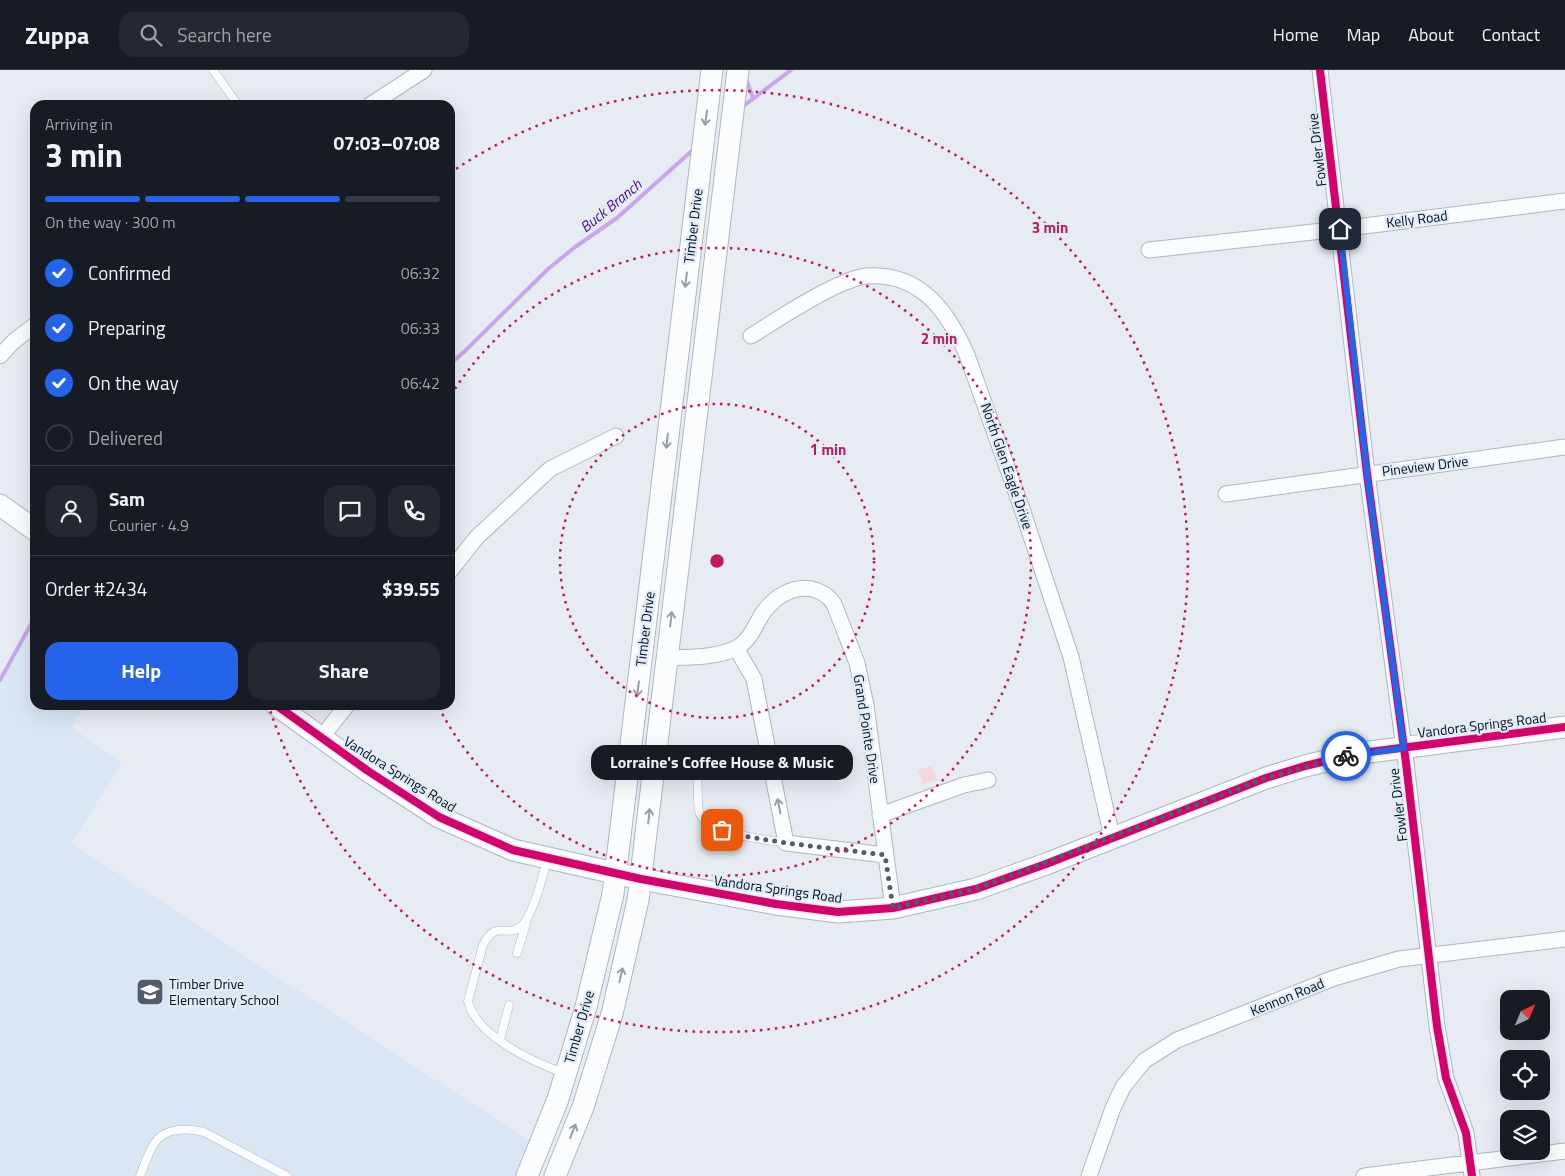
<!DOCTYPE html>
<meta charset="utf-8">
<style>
:root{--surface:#171b24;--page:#242831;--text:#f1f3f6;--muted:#9ea1a6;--line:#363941;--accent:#2563eb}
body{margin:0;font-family:"Titillium Web",sans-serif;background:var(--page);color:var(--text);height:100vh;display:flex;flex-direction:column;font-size:19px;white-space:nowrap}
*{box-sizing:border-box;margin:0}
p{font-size:16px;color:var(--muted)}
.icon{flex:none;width:28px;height:28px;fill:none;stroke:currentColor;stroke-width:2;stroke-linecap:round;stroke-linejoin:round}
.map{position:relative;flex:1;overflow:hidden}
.details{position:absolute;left:30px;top:30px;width:425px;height:610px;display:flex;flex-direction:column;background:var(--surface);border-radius:15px;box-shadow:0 5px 20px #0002}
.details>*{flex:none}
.needle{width:32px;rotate:44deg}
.buttons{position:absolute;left:1500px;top:920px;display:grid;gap:10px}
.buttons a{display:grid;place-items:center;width:50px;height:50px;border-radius:10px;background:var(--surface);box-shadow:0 5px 20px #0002;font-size:25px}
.pin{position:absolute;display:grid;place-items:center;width:42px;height:42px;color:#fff;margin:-21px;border-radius:10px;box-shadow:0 2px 8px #0006}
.courier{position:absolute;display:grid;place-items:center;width:50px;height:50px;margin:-25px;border:4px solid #2563eb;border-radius:50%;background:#fff;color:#222;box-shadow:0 1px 6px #0007}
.bubble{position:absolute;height:35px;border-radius:15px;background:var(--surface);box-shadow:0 5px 20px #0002;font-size:16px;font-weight:700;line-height:35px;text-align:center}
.summary em{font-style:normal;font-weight:700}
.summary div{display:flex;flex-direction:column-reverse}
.summary{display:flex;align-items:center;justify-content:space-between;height:85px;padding:0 15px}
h1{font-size:32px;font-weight:700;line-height:38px}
.bar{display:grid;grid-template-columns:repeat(4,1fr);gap:8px 5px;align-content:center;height:60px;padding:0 15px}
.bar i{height:6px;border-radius:4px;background:var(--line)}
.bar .current{background:var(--accent)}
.bar p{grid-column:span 4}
.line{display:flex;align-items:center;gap:12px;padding:0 15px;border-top:1px solid var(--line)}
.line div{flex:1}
.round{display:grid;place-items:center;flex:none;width:52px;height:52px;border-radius:15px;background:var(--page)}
ol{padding:0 15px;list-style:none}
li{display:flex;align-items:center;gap:15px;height:55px}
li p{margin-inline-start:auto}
li .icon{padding:5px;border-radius:50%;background:var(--accent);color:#fff;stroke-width:4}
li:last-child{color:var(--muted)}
li i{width:28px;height:28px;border:2px solid var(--line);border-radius:50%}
.cta{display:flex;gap:10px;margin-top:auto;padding:10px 15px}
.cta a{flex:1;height:58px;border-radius:15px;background:var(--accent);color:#fff;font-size:20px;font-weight:700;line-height:58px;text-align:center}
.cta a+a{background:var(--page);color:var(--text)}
header{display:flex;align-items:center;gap:30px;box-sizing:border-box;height:70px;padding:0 25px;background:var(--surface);border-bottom:1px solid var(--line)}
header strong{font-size:24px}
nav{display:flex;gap:28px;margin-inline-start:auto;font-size:18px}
.search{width:350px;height:45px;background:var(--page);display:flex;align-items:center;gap:12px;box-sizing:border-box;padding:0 18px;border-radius:15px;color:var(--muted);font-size:19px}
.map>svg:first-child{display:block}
.built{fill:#d9e7f5}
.green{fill:#f3d6de}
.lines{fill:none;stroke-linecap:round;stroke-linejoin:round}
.stream{stroke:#c8a5ec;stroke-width:4}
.lane-casing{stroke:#acb7c2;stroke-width:9}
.street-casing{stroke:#acb7c2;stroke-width:17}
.secondary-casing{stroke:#acb7c2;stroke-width:23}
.lane{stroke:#fbfcfd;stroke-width:8}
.street{stroke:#fbfcfd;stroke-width:15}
.secondary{stroke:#fbfcfd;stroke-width:21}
.cycleway-casing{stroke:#e2ecf6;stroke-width:11}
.cycleway{stroke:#d6006c;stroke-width:8}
.oneway{stroke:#979ea5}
.done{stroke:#525d6a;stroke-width:5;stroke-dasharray:0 9}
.route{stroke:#2563eb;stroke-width:6}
.ring{fill:none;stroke:#c2185b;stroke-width:2.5;stroke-dasharray:2.5 5}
.labels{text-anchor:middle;stroke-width:4.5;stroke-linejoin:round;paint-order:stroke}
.street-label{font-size:14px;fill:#011020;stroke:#e2ecf6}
.poi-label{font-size:14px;fill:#011020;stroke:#e2ecf6;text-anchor:start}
.water-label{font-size:15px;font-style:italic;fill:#570984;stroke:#e2ecf6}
.centre{fill:#c2185b;stroke:#e2ecf6;stroke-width:2.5}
.ring-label{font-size:15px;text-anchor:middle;font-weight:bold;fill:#c2185b;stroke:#e2ecf6;stroke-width:4.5;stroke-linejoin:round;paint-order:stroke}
</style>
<header>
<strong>Zuppa</strong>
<div class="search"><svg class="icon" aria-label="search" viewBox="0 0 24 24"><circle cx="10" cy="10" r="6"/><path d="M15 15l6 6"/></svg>Search here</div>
<nav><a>Home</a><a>Map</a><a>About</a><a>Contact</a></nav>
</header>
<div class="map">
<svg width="1565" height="1106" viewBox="0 0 1565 1106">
<rect width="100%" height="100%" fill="#e7ecf2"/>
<path class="built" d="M 35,547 L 35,635 L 87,635 L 72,657 L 122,694 L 71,773 L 531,1072 L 516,1106 L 0,1106 L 0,610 Z"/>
<path class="green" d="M 932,696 L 937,710 L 923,714 L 918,700 Z"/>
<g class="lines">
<path class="stream" d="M 746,9 L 753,28
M 742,37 L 791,0
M 450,294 L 465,281 L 548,199 L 575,177 L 617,148 L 695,78
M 0,610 L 35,547"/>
<defs>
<path id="lane" d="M 213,0 L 238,35
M 772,700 L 744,697 L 711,690 L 702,693 L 697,698 C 698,712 697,727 699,741 C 704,765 766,769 786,773
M 547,790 C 543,805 532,851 519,858 C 504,867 496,850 483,875 L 468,931 C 476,966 533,992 564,1003
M 517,883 L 526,854
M 500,970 L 509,935
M 140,1106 C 144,1096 148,1083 154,1074 C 164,1057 188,1058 204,1062 L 287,1106"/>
<path id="street" d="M 1320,0 L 1367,404 L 1406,693 L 1437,956 L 1446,1008 L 1466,1063 L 1472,1106
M 370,35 L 424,0
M 1149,180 L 1340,159 L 1565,131
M 751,266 C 780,248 809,228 841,214 C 848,211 858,207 866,206 C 921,202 948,242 967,285 L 1022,439 L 1071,587 L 1112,767
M 0,286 L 14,271 L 35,255
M 1226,424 L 1565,377
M 450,501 L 476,468 L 550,399 L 616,366
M 736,578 L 754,609 L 786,773 L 885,785
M 666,588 C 688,587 719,588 738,577 C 751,569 755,555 763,543 C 774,527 793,515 812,519 C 821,521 829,526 834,534 L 857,593 L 866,635 L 893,838
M 321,668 L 347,635
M 880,745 L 964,715 L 988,710
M 1089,1106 L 1113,1038 L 1123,1017 L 1144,991 L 1177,970 L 1334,908 L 1399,889 L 1565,869
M 1364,1106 L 1565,1081"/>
<path id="secondary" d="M 0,435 L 35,460
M 276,635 L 368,701 L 439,747 L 513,780 L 641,809 L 776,834 L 838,842 L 893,838 L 976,819 L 1046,794 L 1266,708 L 1305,696 L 1354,684 L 1565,657
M 527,1106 L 558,1029 L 586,937 L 613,824 L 712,0
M 555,1106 L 583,1037 L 612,944 L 638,830 L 738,0"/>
</defs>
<use href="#lane" class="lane-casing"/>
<use href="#street" class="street-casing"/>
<use href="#secondary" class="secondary-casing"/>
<use href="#lane" class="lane"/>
<use href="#street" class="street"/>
<use href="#secondary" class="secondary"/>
<defs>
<path id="cycleway" d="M 1320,0 L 1367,404 L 1406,693 L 1437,956 L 1446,1008 L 1466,1063 L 1472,1106
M 276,635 L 368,701 L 439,747 L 513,780 L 641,809 L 776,834 L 838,842 L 893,838 L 976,819 L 1046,794 L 1266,708 L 1305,696 L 1354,684 L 1565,657"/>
</defs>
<use href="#cycleway" class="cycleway-casing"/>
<use href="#cycleway" class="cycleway"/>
</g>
<defs><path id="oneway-shaft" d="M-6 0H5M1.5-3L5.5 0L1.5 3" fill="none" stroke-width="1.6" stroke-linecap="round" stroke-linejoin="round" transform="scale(1.25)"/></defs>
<g class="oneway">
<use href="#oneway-shaft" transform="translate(706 48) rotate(98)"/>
<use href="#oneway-shaft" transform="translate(686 210) rotate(97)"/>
<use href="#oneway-shaft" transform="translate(667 371) rotate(96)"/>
<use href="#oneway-shaft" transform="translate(671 549) rotate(-83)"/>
<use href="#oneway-shaft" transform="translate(638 619) rotate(97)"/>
<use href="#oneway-shaft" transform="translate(779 736) rotate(-101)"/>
<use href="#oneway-shaft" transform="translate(649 746) rotate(-84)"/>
<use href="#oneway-shaft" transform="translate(621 905) rotate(-77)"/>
<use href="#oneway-shaft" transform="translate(573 1061) rotate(-68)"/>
</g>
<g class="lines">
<path class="done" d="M 722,760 L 732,764 L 786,773 L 885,785 L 893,838 L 976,819 L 1266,708 L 1346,686"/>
<path class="route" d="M 1340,159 L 1367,404 L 1404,678 L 1346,686"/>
</g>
<g class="ring">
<circle cx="717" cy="491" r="157"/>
<path d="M451 325A314 314 0 1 1 438 636"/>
<path d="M450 103A471 471 0 1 1 269 637"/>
</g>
<defs>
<symbol id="school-square" viewBox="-11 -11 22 22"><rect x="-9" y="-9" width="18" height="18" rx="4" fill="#525d6a" stroke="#e2ecf6"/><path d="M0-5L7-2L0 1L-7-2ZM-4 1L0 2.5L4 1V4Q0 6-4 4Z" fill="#fff"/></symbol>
</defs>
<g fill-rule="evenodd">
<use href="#school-square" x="134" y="906" width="32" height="32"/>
</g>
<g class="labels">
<g class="street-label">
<text transform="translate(1317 80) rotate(-97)" y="5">Fowler Drive</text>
<text transform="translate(1417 149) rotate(-7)" y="5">Kelly Road</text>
<text transform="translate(693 156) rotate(-83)" y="5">Timber Drive</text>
<text transform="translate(1007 396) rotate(71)" y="5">North Glen Eagle Drive</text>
<text transform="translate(1425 396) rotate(-7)" y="5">Pineview Drive</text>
<text transform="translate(645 559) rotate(-83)" y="5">Timber Drive</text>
<text transform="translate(1482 655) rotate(-7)" y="5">Vandora Springs Road</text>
<text transform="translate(867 659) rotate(81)" y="5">Grand Pointe Drive</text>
<text transform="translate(400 704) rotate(32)" y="5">Vandora Springs Road</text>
<text transform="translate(1398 735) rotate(-97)" y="5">Fowler Drive</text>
<text transform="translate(778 819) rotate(8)" y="5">Vandora Springs Road</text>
<text transform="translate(1287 927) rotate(-22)" y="5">Kennon Road</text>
<text transform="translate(579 957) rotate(-74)" y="5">Timber Drive</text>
</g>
<g class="poi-label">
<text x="169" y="919">Timber Drive<tspan x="169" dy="16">Elementary School</tspan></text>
</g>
<g class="water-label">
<text transform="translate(611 136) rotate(-39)" y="5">Buck Branch</text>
</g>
</g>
<circle cx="717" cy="491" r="8" class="centre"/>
<g class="ring-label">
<text x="1050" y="163">3 min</text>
<text x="939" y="274">2 min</text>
<text x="828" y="385">1 min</text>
</g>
</svg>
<div class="buttons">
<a><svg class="needle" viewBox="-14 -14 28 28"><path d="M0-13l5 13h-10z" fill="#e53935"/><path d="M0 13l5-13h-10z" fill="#9ea1a6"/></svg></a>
<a><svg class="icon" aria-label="locate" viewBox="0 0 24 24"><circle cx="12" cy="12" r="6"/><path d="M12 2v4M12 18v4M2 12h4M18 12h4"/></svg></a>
<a><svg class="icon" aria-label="layers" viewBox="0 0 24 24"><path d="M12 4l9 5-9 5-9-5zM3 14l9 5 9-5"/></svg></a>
</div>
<div class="pin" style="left:722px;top:760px;background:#ea580c"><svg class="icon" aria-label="bag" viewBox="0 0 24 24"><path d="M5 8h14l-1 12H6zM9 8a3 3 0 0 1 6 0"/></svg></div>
<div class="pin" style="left:1340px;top:159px;background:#1f2937"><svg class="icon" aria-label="home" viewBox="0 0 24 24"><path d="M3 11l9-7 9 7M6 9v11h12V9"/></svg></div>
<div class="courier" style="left:1346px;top:686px"><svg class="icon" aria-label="bike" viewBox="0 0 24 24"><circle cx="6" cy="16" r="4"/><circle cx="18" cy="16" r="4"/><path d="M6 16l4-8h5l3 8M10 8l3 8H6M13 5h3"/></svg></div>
<div class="bubble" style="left:591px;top:675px;width:262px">Lorraine's Coffee House &amp; Music</div>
<section class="details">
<div class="summary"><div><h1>3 min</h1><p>Arriving in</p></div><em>07:03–07:08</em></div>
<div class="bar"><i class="current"></i><i class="current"></i><i class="current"></i><i></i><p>On the way · 300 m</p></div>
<ol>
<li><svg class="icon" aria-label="check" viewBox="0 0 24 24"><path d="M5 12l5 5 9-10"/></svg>Confirmed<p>06:32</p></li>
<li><svg class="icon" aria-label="check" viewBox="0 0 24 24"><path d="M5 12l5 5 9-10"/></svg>Preparing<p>06:33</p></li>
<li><svg class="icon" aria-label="check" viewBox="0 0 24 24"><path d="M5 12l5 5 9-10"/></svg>On the way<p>06:42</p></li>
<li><i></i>Delivered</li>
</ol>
<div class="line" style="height:90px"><a class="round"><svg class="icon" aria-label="person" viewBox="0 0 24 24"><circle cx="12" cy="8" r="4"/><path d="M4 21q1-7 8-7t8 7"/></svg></a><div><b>Sam</b><p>Courier · 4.9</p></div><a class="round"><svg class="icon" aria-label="chat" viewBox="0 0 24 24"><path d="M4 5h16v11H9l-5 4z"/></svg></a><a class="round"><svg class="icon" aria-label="phone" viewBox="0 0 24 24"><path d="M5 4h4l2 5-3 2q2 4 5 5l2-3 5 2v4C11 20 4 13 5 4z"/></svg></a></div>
<div class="line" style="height:65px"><div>Order #2434</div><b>$39.55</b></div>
<div class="cta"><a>Help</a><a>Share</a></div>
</section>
</div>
